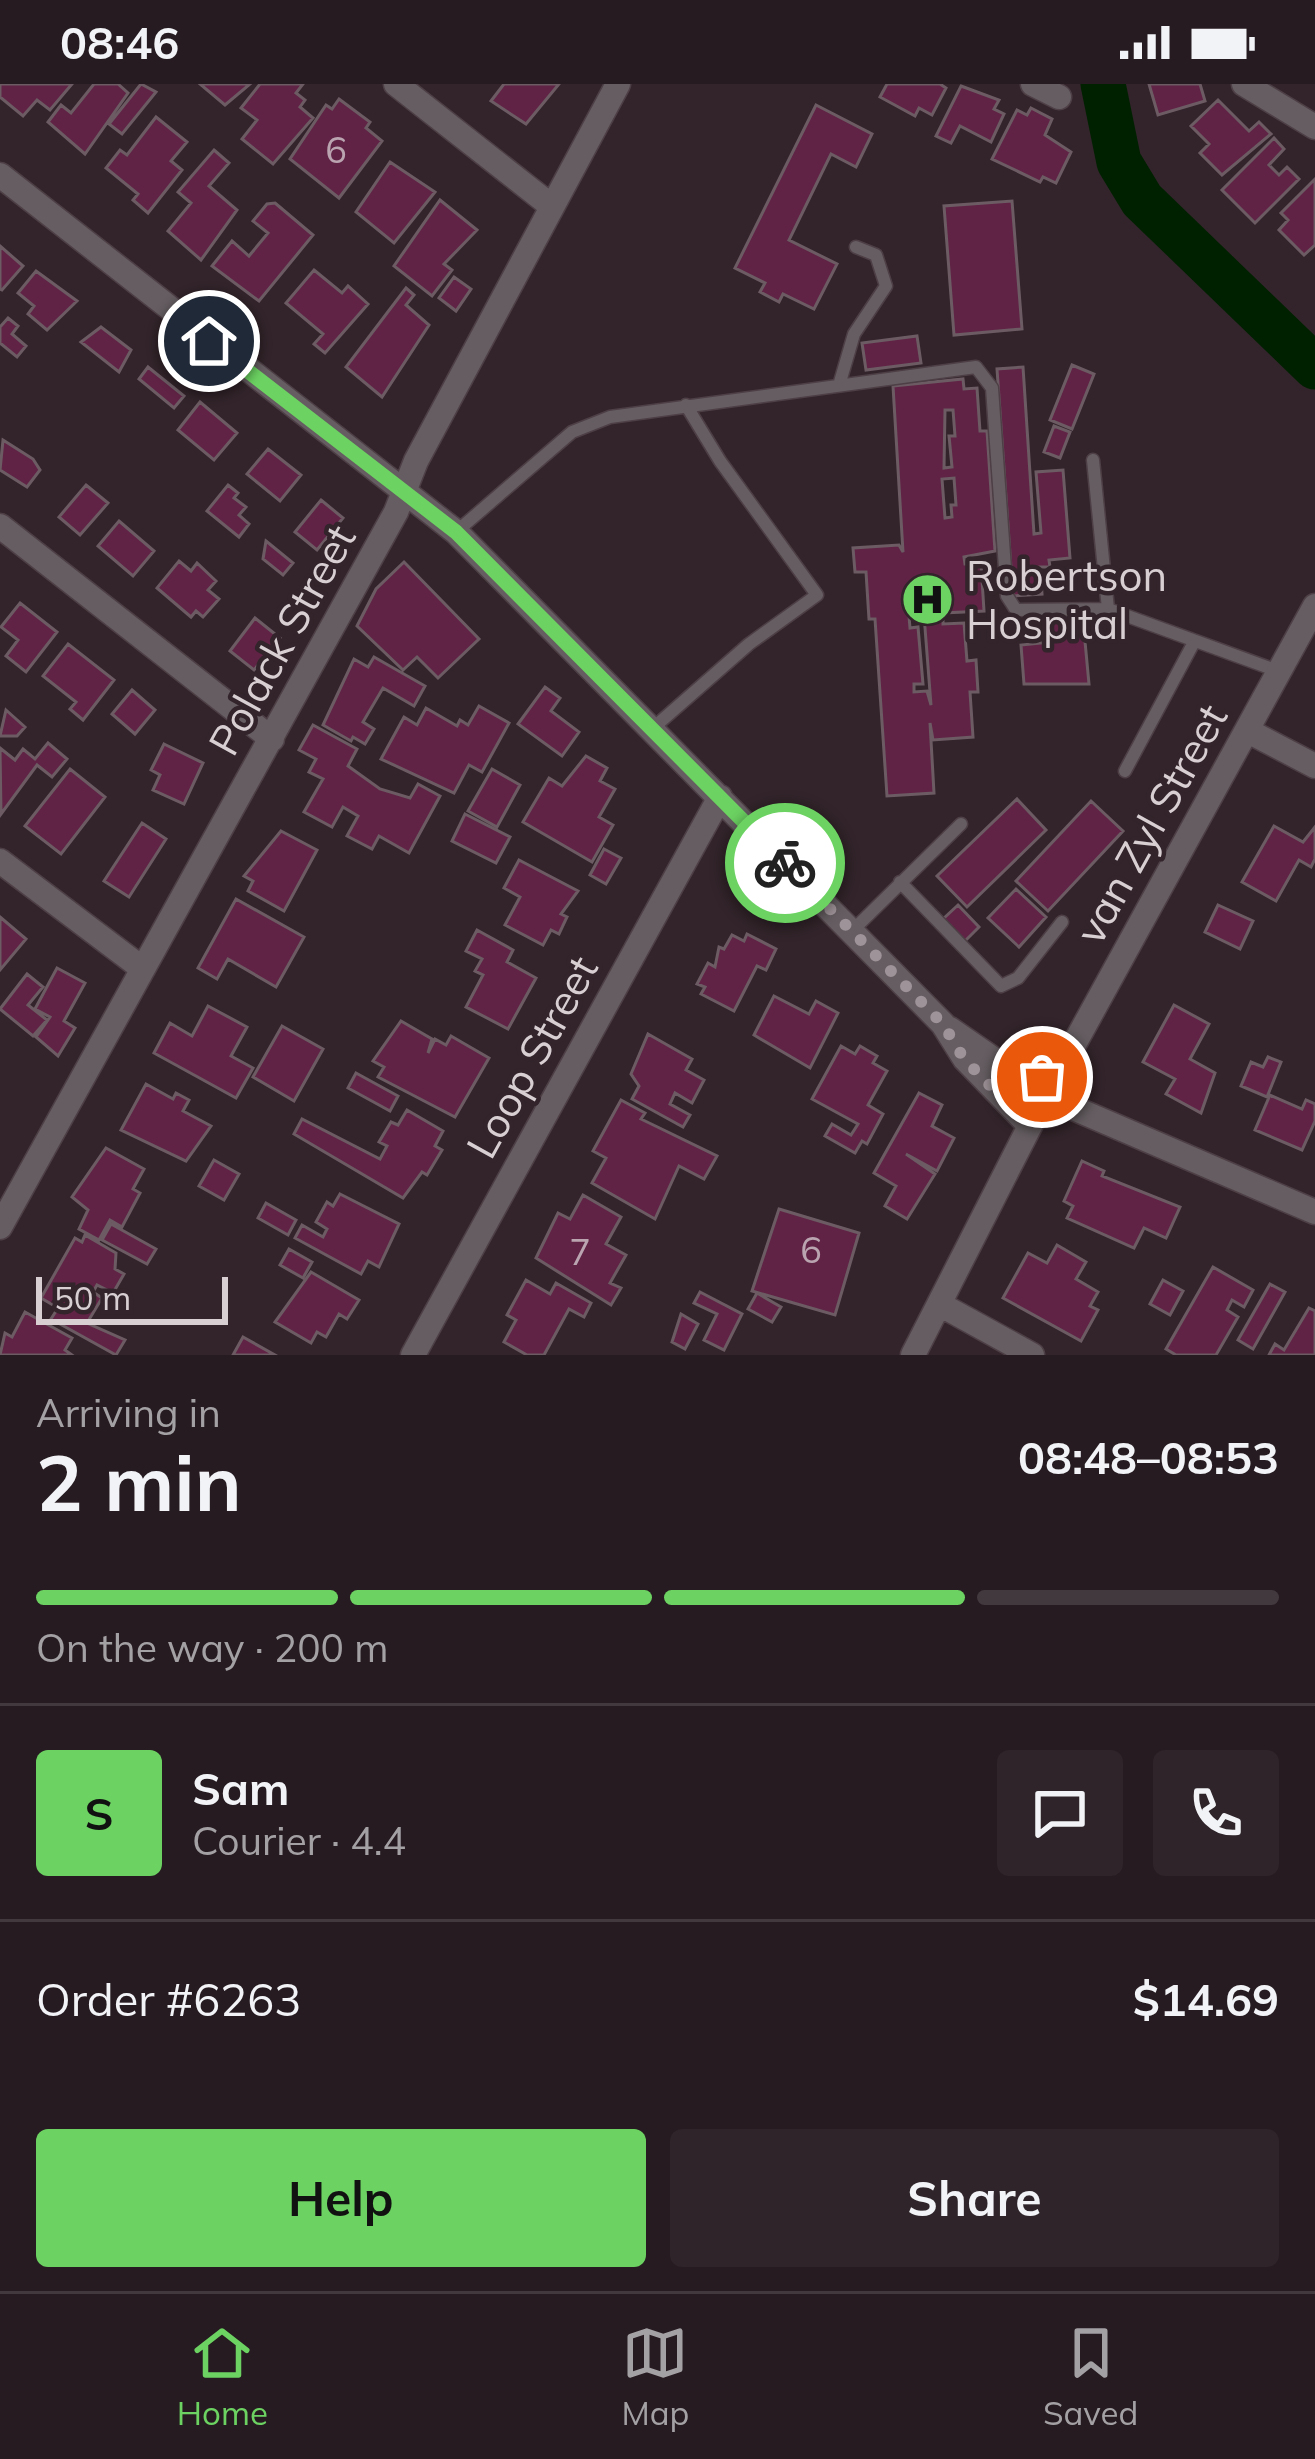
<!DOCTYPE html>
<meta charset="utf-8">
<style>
:root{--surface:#261b20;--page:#2e2429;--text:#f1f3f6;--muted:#a4a1a5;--line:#42393e;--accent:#6cd362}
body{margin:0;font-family:Mulish,sans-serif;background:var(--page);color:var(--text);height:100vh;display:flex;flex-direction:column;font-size:45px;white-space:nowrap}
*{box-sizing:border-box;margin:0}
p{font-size:39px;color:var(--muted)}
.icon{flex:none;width:66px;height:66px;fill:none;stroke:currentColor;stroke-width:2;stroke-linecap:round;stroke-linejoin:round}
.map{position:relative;height:1271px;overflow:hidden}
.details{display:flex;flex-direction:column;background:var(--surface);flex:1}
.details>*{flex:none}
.scale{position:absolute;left:36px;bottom:30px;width:192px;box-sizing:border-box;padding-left:12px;border:6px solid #d8cfd3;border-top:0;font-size:33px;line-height:42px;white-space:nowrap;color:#d8cfd3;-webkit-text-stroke:9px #32242a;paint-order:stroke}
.pin{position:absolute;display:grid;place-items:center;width:102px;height:102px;color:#fff;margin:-51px;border:6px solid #fff;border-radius:50%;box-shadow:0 3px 12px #0007}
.courier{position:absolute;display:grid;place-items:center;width:120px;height:120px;margin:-60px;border:9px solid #6cd362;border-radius:50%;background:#fff;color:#222;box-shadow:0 3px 15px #0007}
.overview em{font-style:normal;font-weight:700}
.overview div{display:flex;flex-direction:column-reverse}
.overview{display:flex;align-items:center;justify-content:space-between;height:204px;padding:0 36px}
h1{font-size:78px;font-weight:700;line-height:90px}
.bar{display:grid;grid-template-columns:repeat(4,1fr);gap:18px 12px;align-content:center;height:144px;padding:0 36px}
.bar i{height:15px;border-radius:9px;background:var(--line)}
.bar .current{background:var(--accent)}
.bar p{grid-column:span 4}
.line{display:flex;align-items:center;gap:30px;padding:0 36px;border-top:3px solid var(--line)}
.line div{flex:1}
.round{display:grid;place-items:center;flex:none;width:126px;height:126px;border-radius:12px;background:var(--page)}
.action{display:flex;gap:24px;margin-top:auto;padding:24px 36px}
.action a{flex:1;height:138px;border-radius:12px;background:var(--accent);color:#111;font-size:48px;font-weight:700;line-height:138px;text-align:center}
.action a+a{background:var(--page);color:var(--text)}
.status{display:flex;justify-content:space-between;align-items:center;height:84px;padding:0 60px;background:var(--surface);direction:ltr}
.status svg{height:33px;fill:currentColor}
.menu{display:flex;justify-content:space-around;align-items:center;height:168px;border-top:3px solid var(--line);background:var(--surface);font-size:33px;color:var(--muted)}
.menu a{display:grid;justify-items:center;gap:6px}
.menu .current{color:var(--accent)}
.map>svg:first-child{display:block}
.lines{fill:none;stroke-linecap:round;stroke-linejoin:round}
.river{stroke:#002100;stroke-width:45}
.building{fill:#602345;stroke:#6c5b63;stroke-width:3;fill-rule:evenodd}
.lane-casing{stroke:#4d3f45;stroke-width:15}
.street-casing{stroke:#4d3f45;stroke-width:27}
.lane{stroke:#655d61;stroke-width:12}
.street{stroke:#655d61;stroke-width:24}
.done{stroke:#9e9398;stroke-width:12;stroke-dasharray:0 21.6}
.route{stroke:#6cd362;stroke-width:15}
.labels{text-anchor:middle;stroke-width:9;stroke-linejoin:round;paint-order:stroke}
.number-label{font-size:36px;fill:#baa4b0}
.poi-label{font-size:42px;fill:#d8cfd3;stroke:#32242a;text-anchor:start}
.street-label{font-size:42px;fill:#d8cfd3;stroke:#32242a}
</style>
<div class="status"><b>08:46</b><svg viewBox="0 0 49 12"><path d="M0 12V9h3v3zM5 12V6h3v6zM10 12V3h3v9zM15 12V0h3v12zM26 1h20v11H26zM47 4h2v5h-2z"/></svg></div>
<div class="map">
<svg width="1315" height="1271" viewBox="0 0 1315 1271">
<rect width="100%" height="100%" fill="#32242a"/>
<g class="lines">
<path class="river" d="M 1103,0 L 1119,78 L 1142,116 L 1315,283"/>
</g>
<path class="building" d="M 0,0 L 72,0 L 50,26 L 37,16 L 23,32 L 0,13 Z
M 94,0 L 118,0 L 128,9 L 85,70 L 48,38 L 61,21 L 71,29 Z
M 141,0 L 156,8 L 122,50 L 109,40 Z
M 200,0 L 250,0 L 225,21 Z
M 260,0 L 303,0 L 296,9 L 305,16 L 300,23 L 313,34 L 273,80 L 242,55 L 257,36 L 241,24 Z
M 504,0 L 559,0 L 526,40 L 491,17 Z
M 887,0 L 940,0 L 946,4 L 932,31 L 919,24 L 915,32 L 880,13 Z
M 1149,0 L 1200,0 L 1205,17 L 1158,31 Z
M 961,2 L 999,16 L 994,25 L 1004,30 L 991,58 L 960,42 L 951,59 L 936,52 Z
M 339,15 L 370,38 L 366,44 L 382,57 L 339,114 L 290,75 L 326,21 L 332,25 Z
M 1218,16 L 1249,47 L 1259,38 L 1271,50 L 1222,91 L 1200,69 L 1209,60 L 1191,42 Z
M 816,21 L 872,50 L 856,83 L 831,70 L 789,156 L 837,180 L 814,225 L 783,210 L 779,218 L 760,208 L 765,199 L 735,184 Z
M 1031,24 L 1052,35 L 1045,51 L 1071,68 L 1056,99 L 1043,93 L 1040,98 L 992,75 L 1017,26 L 1027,31 Z
M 156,33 L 187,58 L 171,77 L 182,86 L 148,129 L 133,116 L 138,110 L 106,84 L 120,66 L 127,71 Z
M 1274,54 L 1284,65 L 1269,81 L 1279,91 L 1287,83 L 1299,95 L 1255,139 L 1222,106 Z
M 214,66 L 229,79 L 209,102 L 237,126 L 201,176 L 168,147 L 191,119 L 178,108 Z
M 390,78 L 435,108 L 394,159 L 356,128 Z
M 1315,95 L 1315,161 L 1304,171 L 1279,146 L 1288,136 L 1281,129 Z
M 440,116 L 477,146 L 444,180 L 452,186 L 432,212 L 394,182 Z
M 1012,117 L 1022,245 L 954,251 L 944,122 Z
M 275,119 L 313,151 L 259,217 L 212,182 L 232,157 L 249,172 L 268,149 L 253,137 L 267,120 Z
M 0,162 L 23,182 L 2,206 L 0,205 Z
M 314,186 L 342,209 L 348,202 L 368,220 L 325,269 L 314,260 L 323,250 L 286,219 Z
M 36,187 L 77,217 L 47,246 L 28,230 L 34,222 L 18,209 Z
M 454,193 L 471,205 L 456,227 L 439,214 Z
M 406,204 L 414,211 L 406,221 L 429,241 L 382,313 L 346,283 Z
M 8,234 L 18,242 L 12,250 L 26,262 L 17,273 L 0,259 L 0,243 Z
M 101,243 L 131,266 L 119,288 L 81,258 Z
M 917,252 L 921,279 L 866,286 L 862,259 Z
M 1072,281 L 1094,290 L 1072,345 L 1050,336 Z
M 148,283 L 184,312 L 174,324 L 139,295 Z
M 1023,283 L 1034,450 L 1041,449 L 1036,388 L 1063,386 L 1070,474 L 1049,476 L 1050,483 L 1040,483 L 1042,510 L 1013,512 L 997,285 Z
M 963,295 L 964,305 L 977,304 L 980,347 L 987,347 L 995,467 L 964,473 L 965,480 L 981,480 L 984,527 L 943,529 L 943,540 L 964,539 L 967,577 L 976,576 L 978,608 L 970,608 L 973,653 L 933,656 L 930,639 L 934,709 L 887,712 L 875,535 L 869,535 L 866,488 L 855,488 L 853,464 L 899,461 L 903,468 L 893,302 ZM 945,326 L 953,326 L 955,352 L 949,352 L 952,383 L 944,384 ZM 954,394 L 956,421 L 951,421 L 952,433 L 945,434 L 942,395 ZM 924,531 L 931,621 L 927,607 L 914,608 L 914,600 L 923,600 L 918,543 L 910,544 L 909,532 Z
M 200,318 L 237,349 L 214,376 L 178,346 Z
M 1054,342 L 1070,348 L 1060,374 L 1044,368 Z
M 3,356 L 33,375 L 40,386 L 27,403 L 0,386 Z
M 268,365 L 301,391 L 280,417 L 247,390 Z
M 86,401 L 108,419 L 80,451 L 59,433 Z
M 228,401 L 238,409 L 234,414 L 246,423 L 239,431 L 249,440 L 239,453 L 207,427 Z
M 321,416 L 343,434 L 317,466 L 295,448 Z
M 119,437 L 154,467 L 133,492 L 98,462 Z
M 266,457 L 293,479 L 283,491 L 263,475 Z
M 179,477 L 191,487 L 197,479 L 216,497 L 208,506 L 219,515 L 203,533 L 196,527 L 191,533 L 157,504 Z
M 404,478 L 479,555 L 438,594 L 417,573 L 403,586 L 357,542 L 376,505 Z
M 20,519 L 57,548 L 26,588 L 6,572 L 18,556 L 1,543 Z
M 255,534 L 280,554 L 254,586 L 230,567 Z
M 1083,536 L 1089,600 L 1024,600 L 1021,561 L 1051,558 L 1049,539 Z
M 68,560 L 114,596 L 83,636 L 70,625 L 76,618 L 43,592 Z
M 374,573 L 425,602 L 414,622 L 383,604 L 363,638 L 374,645 L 365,660 L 353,653 L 351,657 L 323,641 L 354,575 L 368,583 Z
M 545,603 L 560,614 L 551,627 L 579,648 L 562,672 L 518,640 Z
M 132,606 L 155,626 L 135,650 L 112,630 Z
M 479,622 L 509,639 L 482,688 L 469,681 L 454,709 L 381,675 L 404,633 L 417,641 L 426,624 L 457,642 L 460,636 L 468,641 Z
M 6,626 L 25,643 L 17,652 L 0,652 Z
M 313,641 L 357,665 L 348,682 L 380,705 L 410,714 L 418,700 L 440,712 L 409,769 L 379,752 L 372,765 L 347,752 L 358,732 L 343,723 L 332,743 L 304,728 L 323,695 L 309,688 L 316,675 L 299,666 Z
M 48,659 L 67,675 L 52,693 L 37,681 L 1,730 L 0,664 L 15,676 L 23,665 L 35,675 Z
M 164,660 L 203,679 L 184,720 L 153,706 L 160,691 L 151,686 Z
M 586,672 L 607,684 L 600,697 L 615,705 L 599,733 L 613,741 L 592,778 L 523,738 L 549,694 L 562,702 Z
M 70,685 L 105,713 L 61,770 L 25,742 Z
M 492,685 L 520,701 L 497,743 L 468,727 Z
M 1017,715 L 1046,746 L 967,823 L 937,792 Z
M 1091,717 L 1123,747 L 1048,827 L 1016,797 Z
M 465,730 L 510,753 L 496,779 L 452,757 Z
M 142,739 L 166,755 L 129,813 L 104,797 Z
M 1274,742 L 1303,758 L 1315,743 L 1315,775 L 1311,783 L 1299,776 L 1276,817 L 1242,798 Z
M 281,747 L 317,766 L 284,827 L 248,807 L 253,797 L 244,792 Z
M 604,765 L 621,774 L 606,800 L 590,791 Z
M 519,776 L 578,807 L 561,830 L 567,833 L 559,850 L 551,846 L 543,861 L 505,841 L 520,813 L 504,804 Z
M 1016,805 L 1046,833 L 1019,863 L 988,834 Z
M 236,815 L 304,853 L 276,903 L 228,875 L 217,895 L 198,884 Z
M 958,821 L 979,843 L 965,857 L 943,835 Z
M 1218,821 L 1253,837 L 1240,865 L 1205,848 Z
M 0,833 L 26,855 L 0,886 Z
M 477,846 L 513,866 L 507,878 L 536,894 L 508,945 L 466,923 L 483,891 L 475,887 L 482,875 L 466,867 Z
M 747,850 L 776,865 L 766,886 L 757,882 L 734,927 L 701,910 L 705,903 L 697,900 L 708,879 L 715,883 L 719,863 L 724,865 L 732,851 L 744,857 Z
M 57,884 L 85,899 L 64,937 L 75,944 L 58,972 L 36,953 L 50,933 L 35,925 Z
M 27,890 L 43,903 L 28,921 L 47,936 L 33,952 L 0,925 Z
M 774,912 L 809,930 L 816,917 L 838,929 L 810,984 L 754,951 Z
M 1174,921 L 1209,940 L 1190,975 L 1215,989 L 1201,1029 L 1166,1010 L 1175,995 L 1143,978 Z
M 208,922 L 247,943 L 231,972 L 253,984 L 236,1014 L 154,969 L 170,939 L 192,952 Z
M 401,937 L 432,955 L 428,969 L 435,955 L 446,961 L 451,952 L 489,974 L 455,1033 L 378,993 L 384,983 L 373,977 Z
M 282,942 L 323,965 L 294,1017 L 253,993 Z
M 648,950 L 692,975 L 686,986 L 704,996 L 692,1019 L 675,1009 L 670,1020 L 690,1031 L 683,1043 L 632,1015 L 639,1002 L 631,990 Z
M 841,962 L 855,970 L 860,962 L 877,972 L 873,979 L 887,987 L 868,1021 L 883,1030 L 867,1060 L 862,1057 L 855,1069 L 825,1052 L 832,1040 L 851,1051 L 858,1040 L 812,1015 Z
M 1268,973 L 1281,978 L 1267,1013 L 1241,1002 L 1251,978 L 1263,983 Z
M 356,989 L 398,1012 L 390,1027 L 348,1004 Z
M 146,1000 L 173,1015 L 176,1009 L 189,1016 L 183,1027 L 211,1042 L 186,1077 L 121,1046 Z
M 919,1009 L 942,1021 L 932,1042 L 954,1054 L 937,1087 L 906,1070 L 935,1090 L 907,1135 L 885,1122 L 896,1102 L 874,1089 Z
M 1270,1011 L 1302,1025 L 1306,1016 L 1315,1020 L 1315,1037 L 1302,1066 L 1255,1046 Z
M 621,1016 L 645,1029 L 641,1035 L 717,1072 L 704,1095 L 679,1082 L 655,1135 L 592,1099 L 606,1074 L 593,1067 Z
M 407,1026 L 443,1047 L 435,1062 L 442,1066 L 427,1091 L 422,1088 L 403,1114 L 294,1050 L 302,1035 L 380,1075 L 387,1062 L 379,1058 L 391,1038 L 398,1041 Z
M 106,1064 L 144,1085 L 133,1105 L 140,1109 L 122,1143 L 110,1136 L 99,1156 L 79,1145 L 88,1126 L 72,1113 Z
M 214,1076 L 239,1090 L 224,1116 L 199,1102 Z
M 1082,1077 L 1104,1087 L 1102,1092 L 1180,1123 L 1166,1154 L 1144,1144 L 1134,1164 L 1067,1134 L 1073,1122 L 1064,1117 Z
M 340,1110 L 399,1140 L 379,1183 L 368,1177 L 361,1190 L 295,1154 L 302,1141 L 323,1153 L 327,1145 L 316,1138 L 327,1118 L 333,1122 Z
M 583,1111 L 621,1133 L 606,1160 L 626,1171 L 610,1199 L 621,1204 L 611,1221 L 536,1174 L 558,1129 L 570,1135 Z
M 266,1119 L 296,1136 L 288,1151 L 258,1134 Z
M 779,1125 L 859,1149 L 835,1231 L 752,1207 Z
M 111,1140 L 156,1165 L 147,1180 L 102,1156 Z
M 85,1151 L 116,1169 L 115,1185 L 124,1190 L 113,1209 L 97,1201 L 93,1208 L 102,1214 L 87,1239 L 125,1256 L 116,1271 L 51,1235 L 58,1224 L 41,1214 L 75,1154 L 82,1158 Z
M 1057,1161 L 1086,1178 L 1076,1195 L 1098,1208 L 1090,1222 L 1098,1226 L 1081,1257 L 1003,1214 L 1028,1169 L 1047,1179 Z
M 289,1165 L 312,1178 L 303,1194 L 280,1181 Z
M 1213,1183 L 1253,1206 L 1244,1223 L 1232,1216 L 1227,1226 L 1238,1233 L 1216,1271 L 1176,1271 L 1166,1265 Z
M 311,1188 L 359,1216 L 347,1235 L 339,1230 L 326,1253 L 317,1248 L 311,1259 L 275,1238 Z
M 526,1196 L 550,1210 L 556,1199 L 591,1219 L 584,1233 L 569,1225 L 544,1271 L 527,1271 L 504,1258 L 516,1236 L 507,1231 Z
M 1163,1196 L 1183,1207 L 1170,1231 L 1150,1220 Z
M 1270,1200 L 1285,1208 L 1253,1265 L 1238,1256 Z
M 700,1208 L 742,1230 L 724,1266 L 704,1256 L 717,1230 L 694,1219 Z
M 757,1209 L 781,1223 L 772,1238 L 748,1225 Z
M 1309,1224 L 1315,1227 L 1315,1271 L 1269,1271 L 1275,1260 L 1284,1266 Z
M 25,1228 L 72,1254 L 65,1266 L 72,1271 L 0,1271 L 5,1249 L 12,1253 Z
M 681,1230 L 698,1240 L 685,1265 L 672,1258 Z
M 243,1253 L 275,1271 L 233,1271 Z"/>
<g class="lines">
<defs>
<path id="lane" d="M 840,298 L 854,250 L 886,202 L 876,171 L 856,163
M 1093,376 L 1108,525
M 456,448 L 572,348 L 610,333 L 976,283 L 992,304 L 1007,512 L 1016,526 L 1108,525 L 1278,587
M 652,645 L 749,560 L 817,511 L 720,377 L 686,321
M 1125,687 L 1193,560
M 900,798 L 1001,902 L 1018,894 L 1062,838
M 852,847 L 961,740"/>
<path id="street" d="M 396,0 L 550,121
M 1033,0 L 1059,13
M 1244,0 L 1315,43
M 0,91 L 456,448 L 943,940 L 965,975 L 1030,1042
M 0,442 L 272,655
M 1248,647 L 1315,682
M 0,777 L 143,885
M 950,945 L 1005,983 L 1042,993
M1027 1012a19 19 0 1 1 38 0a19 19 0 1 1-38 0Z
M 1055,995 L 1315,522
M 1064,1020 L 1315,1128
M 0,1143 L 396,428 L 416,377 L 618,0
M 941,1221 L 1032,1271
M 413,1271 L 720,713
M 913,1271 L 1035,1032"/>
</defs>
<use href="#lane" class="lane-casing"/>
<use href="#street" class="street-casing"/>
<use href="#lane" class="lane"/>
<use href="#street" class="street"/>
</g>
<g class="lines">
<path class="done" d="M 785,779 L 943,940 L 964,975 L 1030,1042 L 1036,1029 L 1029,1021 L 1028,1004 L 1042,993"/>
<path class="route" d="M 209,257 L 456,448 L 785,779"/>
</g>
<defs>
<symbol id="hospital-disc" viewBox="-11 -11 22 22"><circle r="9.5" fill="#6cd362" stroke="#32242a"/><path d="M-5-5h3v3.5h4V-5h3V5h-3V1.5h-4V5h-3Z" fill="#111"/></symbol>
</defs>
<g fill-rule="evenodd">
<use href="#hospital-disc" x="898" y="486" width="59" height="59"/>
</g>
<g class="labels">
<g class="number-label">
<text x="336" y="79">6</text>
<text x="811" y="1179">6</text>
<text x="580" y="1181">7</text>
</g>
<g class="poi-label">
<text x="966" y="507">Robertson<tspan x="966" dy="48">Hospital</tspan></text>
</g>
<g class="street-label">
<text transform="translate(282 556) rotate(-61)" y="15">Polack Street</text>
<text transform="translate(1151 740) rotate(-61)" y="15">van Zyl Street</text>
<text transform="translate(532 973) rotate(-61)" y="15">Loop Street</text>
</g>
</g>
</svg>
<div class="scale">50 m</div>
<div class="pin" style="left:1042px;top:993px;background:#ea580c"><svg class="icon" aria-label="bag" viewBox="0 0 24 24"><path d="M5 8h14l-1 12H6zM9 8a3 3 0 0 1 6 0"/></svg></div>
<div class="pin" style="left:209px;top:257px;background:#1f2937"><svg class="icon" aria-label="home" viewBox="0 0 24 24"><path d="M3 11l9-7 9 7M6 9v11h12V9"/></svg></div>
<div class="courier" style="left:785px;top:779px"><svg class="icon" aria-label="bike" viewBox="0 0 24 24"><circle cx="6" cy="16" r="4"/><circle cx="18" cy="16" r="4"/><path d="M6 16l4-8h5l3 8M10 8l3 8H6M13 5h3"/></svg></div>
</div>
<section class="details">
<div class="overview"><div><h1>2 min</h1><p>Arriving in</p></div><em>08:48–08:53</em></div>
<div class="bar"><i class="current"></i><i class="current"></i><i class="current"></i><i></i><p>On the way · 200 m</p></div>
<div class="line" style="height:216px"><b class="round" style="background:var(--accent);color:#111">S</b><div><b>Sam</b><p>Courier · 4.4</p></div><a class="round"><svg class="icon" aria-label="chat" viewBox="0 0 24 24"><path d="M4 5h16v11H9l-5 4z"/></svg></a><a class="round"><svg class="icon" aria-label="phone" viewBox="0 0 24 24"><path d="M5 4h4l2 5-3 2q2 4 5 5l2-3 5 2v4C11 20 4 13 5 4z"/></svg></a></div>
<div class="line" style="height:156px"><div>Order #6263</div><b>$14.69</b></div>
<div class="action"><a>Help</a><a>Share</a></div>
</section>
<nav class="menu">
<a class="current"><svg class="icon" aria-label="home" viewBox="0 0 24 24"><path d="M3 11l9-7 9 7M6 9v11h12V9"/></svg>Home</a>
<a><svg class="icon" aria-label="map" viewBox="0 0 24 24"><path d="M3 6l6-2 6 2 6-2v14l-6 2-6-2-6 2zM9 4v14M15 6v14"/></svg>Map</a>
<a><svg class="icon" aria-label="saved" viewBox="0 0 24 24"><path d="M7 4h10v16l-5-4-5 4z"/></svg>Saved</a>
</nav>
